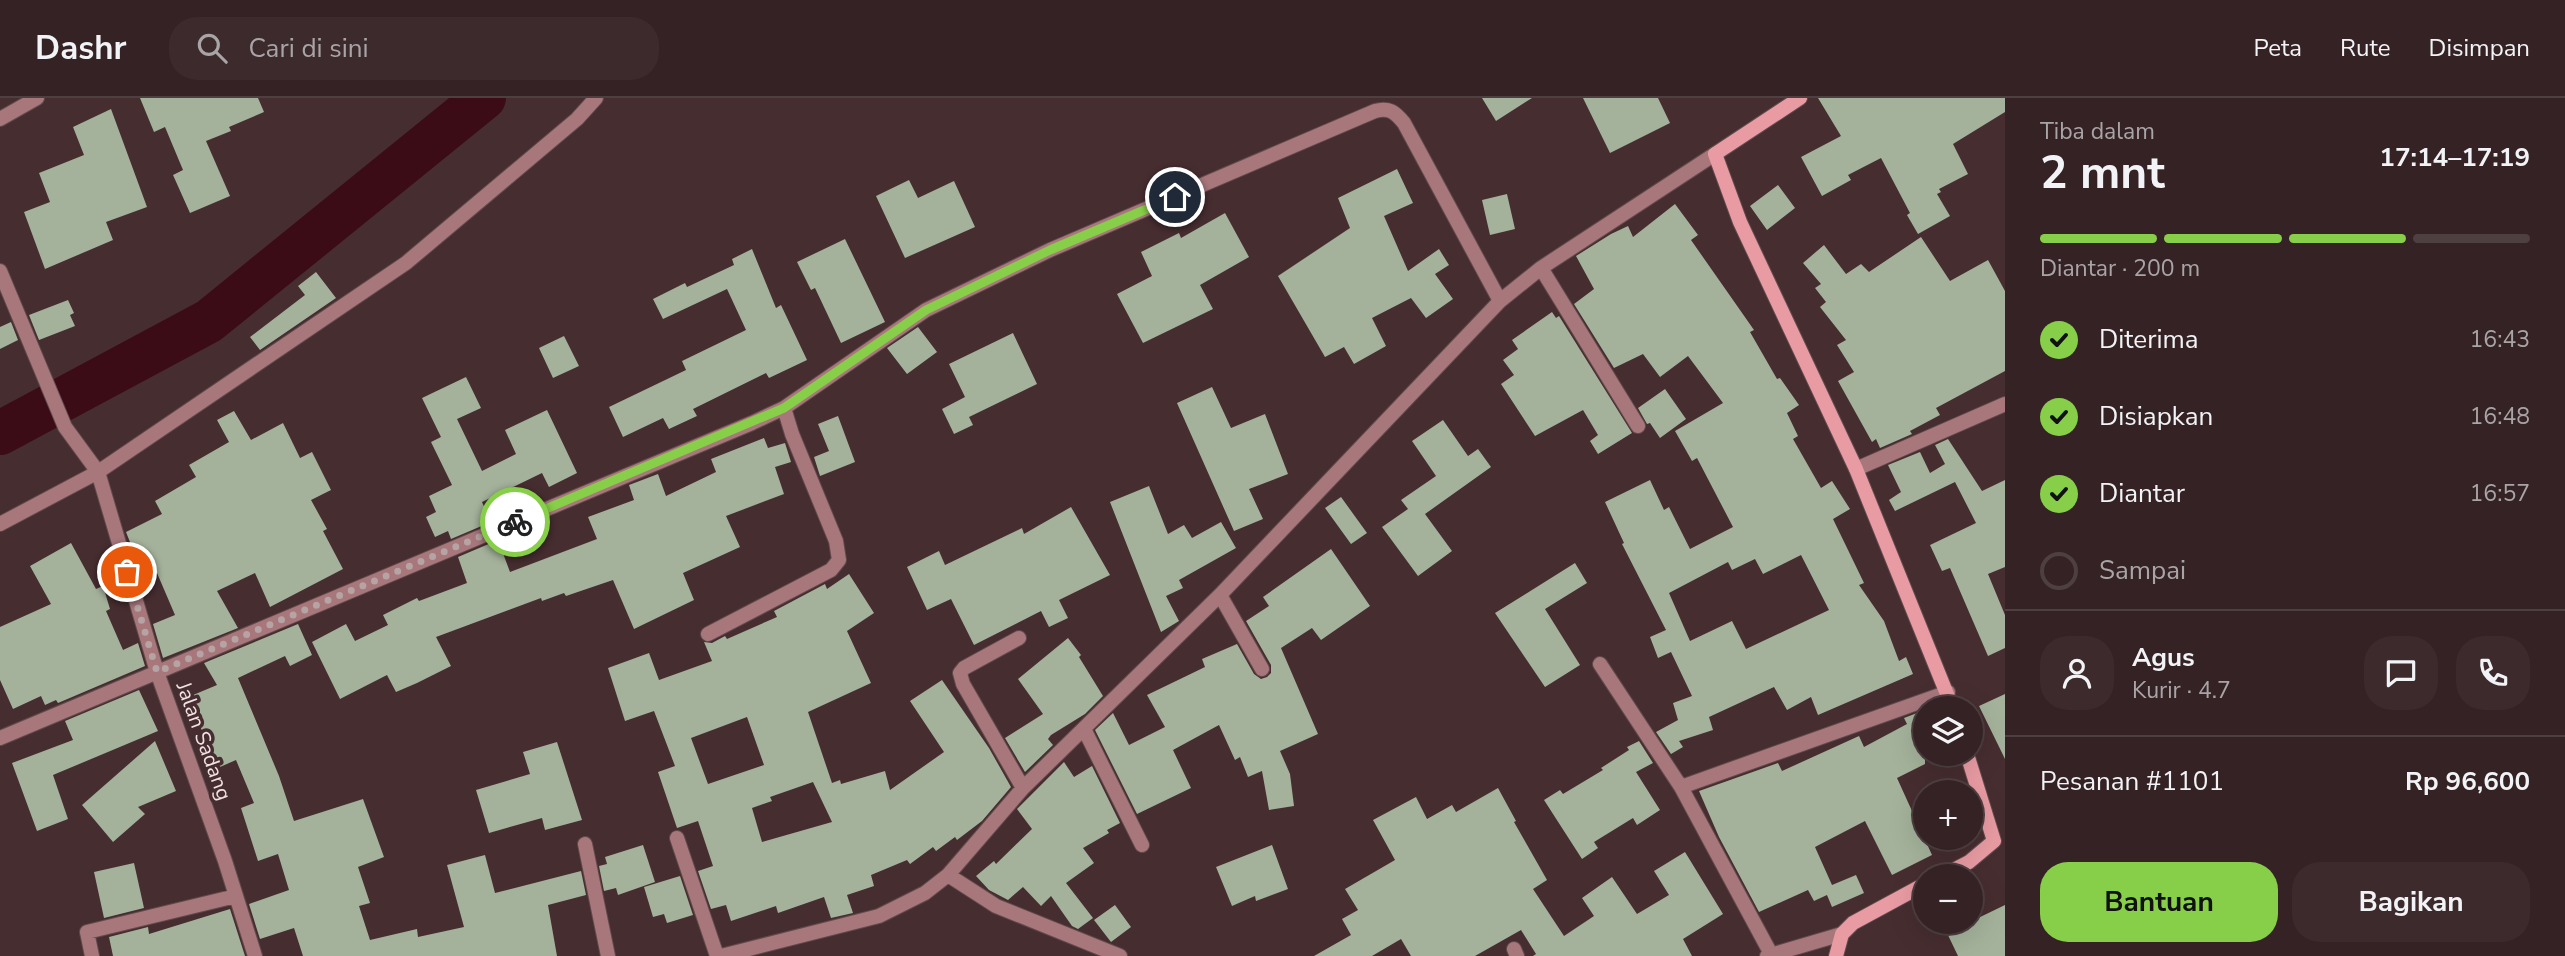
<!DOCTYPE html>
<html lang="id">
<meta charset="utf-8">
<style>
:root{--surface:#342224;--page:#3c2a2c;--text:#f1f3f6;--muted:#a9a4a6;--line:#4e3f41;--accent:#88cf49}
body{margin:0;font-family:"Nunito Sans",sans-serif;background:var(--page);color:var(--text);height:100vh;display:flex;flex-direction:column;font-size:26px;white-space:nowrap}
*{box-sizing:border-box;margin:0}
p{font-size:23px;color:var(--muted)}
.icon{flex:none;width:38px;height:38px;fill:none;stroke:currentColor;stroke-width:2;stroke-linecap:round;stroke-linejoin:round}
.map{position:relative;flex:1;overflow:hidden}
.drawer{display:flex;flex-direction:column;background:var(--surface);width:560px}
.drawer>*{flex:none}
.controls{position:absolute;left:1913px;top:598px;display:grid;gap:14px}
.controls a{display:grid;place-items:center;width:70px;height:70px;border-radius:50%;background:var(--surface);box-shadow:0 7px 28px #0002,0 0 0 2px var(--line);font-size:35px}
.pin{position:absolute;display:grid;place-items:center;width:60px;height:60px;color:#fff;margin:-30px;border:4px solid #fff;border-radius:50%;box-shadow:0 2px 7px #0007}
.courier{position:absolute;display:grid;place-items:center;width:70px;height:70px;margin:-35px;border:5px solid #88cf49;border-radius:50%;background:#fff;color:#222;box-shadow:0 2px 9px #0007}
.overview em{font-style:normal;font-weight:700}
.overview div{display:flex;flex-direction:column-reverse}
.overview{display:flex;align-items:center;justify-content:space-between;height:119px;padding:0 35px}
h1{font-size:46px;font-weight:700;line-height:52px}
.bar{display:grid;grid-template-columns:repeat(4,1fr);gap:10px 7px;align-content:center;height:84px;padding:0 35px}
.bar i{height:9px;border-radius:5px;background:var(--line)}
.bar .selected{background:var(--accent)}
.bar p{grid-column:span 4}
.line{display:flex;align-items:center;gap:18px;padding:0 35px;border-top:2px solid var(--line)}
.line div{flex:1}
.round{display:grid;place-items:center;flex:none;width:74px;height:74px;border-radius:28px;background:var(--page)}
ol{padding:0 35px;list-style:none}
li{display:flex;align-items:center;gap:21px;height:77px}
li p{margin-inline-start:auto}
li .icon{padding:7px;border-radius:50%;background:var(--accent);color:#111;stroke-width:4}
li:last-child{color:var(--muted)}
li i{width:38px;height:38px;border:4px solid var(--line);border-radius:50%}
.action{display:flex;gap:14px;margin-top:auto;padding:14px 35px}
.action a{flex:1;height:80px;border-radius:28px;background:var(--accent);color:#111;font-size:28px;font-weight:700;line-height:80px;text-align:center}
.action a+a{background:var(--page);color:var(--text)}
header{display:flex;align-items:center;gap:42px;box-sizing:border-box;height:98px;padding:0 35px;background:var(--surface);border-bottom:2px solid var(--line)}
header strong{font-size:33px}
nav{display:flex;gap:38px;margin-inline-start:auto;font-size:24px}
.search{width:490px;height:63px;background:var(--page);display:flex;align-items:center;gap:18px;box-sizing:border-box;padding:0 24px;border-radius:28px;color:var(--muted);font-size:26px}
main{display:flex;flex:1;min-height:0}
.map>svg:first-child{display:block}
.lines{fill:none;stroke-linecap:round;stroke-linejoin:round}
.river{stroke:#3c0c16;stroke-width:44}
.building{fill:#a4b29b;fill-rule:evenodd}
.street-casing{stroke:#624a4d;stroke-width:16}
.secondary-casing{stroke:#624a4d;stroke-width:16}
.street{stroke:#a7777c;stroke-width:14}
.secondary{stroke:#e89ba3;stroke-width:14}
.done{stroke:#b6a3a4;stroke-width:7;stroke-dasharray:0 12.6}
.route{stroke:#88cf49;stroke-width:9}
.labels{text-anchor:middle;stroke-width:7;stroke-linejoin:round;paint-order:stroke}
.street-label{font-size:21px;fill:#f2e2e3;stroke:#462d30}
</style>
<header>
<strong>Dashr</strong>
<div class="search"><svg class="icon" aria-label="search" viewBox="0 0 24 24"><circle cx="10" cy="10" r="6"/><path d="M15 15l6 6"/></svg>Cari di sini</div>
<nav><a>Peta</a><a>Rute</a><a>Disimpan</a></nav>
</header>
<main>
<div class="map">
<svg width="2005" height="858" viewBox="0 0 2005 858">
<rect width="100%" height="100%" fill="#462d30"/>
<g class="lines">
<path class="river" d="M 0,335 L 209,223 L 484,0"/>
</g>
<path class="building" d="M 140,0 L 258,0 L 264,14 L 229,29 L 231,33 L 206,43 L 230,98 L 190,115 L 173,77 L 183,72 L 165,29 L 154,34 Z
M 1482,0 L 1532,0 L 1496,23 Z
M 1583,0 L 1658,0 L 1670,25 L 1610,55 Z
M 1818,0 L 2005,0 L 2005,14 L 1953,46 L 1968,76 L 1939,91 L 1941,94 L 1937,96 L 1950,118 L 1918,136 L 1907,117 L 1910,115 L 1881,60 L 1848,77 L 1851,82 L 1822,98 L 1801,59 L 1841,38 Z
M 111,11 L 147,109 L 106,124 L 113,142 L 45,171 L 24,114 L 50,104 L 39,75 L 84,57 L 73,29 Z
M 1397,71 L 1413,105 L 1384,118 L 1408,173 L 1439,151 L 1449,167 L 1435,176 L 1453,201 L 1426,220 L 1411,200 L 1372,220 L 1386,248 L 1354,266 L 1344,249 L 1325,259 L 1278,178 L 1350,130 L 1338,100 Z
M 909,82 L 918,100 L 954,83 L 975,129 L 905,160 L 876,98 Z
M 1778,87 L 1795,110 L 1767,132 L 1750,108 Z
M 1507,96 L 1515,131 L 1490,137 L 1482,102 Z
M 1675,106 L 1698,137 L 1691,142 L 1754,232 L 1750,234 L 1777,281 L 1780,280 L 1799,307 L 1787,315 L 1798,338 L 1793,341 L 1821,390 L 1832,383 L 1850,411 L 1833,421 L 1864,485 L 1859,487 L 1884,523 L 1899,563 L 1906,559 L 1913,576 L 1818,617 L 1811,599 L 1787,612 L 1774,589 L 1709,619 L 1713,632 L 1679,643 L 1683,649 L 1671,656 L 1656,634 L 1678,622 L 1673,605 L 1692,598 L 1671,554 L 1658,560 L 1650,539 L 1666,532 L 1622,446 L 1624,445 L 1605,404 L 1650,382 L 1664,412 L 1669,409 L 1690,451 L 1733,429 L 1697,360 L 1692,363 L 1675,333 L 1723,305 L 1688,258 L 1660,279 L 1643,256 L 1614,270 L 1574,206 L 1594,191 L 1576,158 L 1611,136 L 1628,128 L 1633,139 ZM 1801,457 L 1829,512 L 1746,551 L 1732,523 L 1690,543 L 1669,495 L 1728,464 L 1732,472 L 1755,461 L 1763,476 Z
M 1225,115 L 1249,159 L 1200,187 L 1213,211 L 1143,245 L 1117,196 L 1152,178 L 1141,154 L 1179,135 L 1181,140 Z
M 1921,139 L 1950,183 L 1988,162 L 2005,193 L 2005,273 L 1936,310 L 1940,317 L 1910,333 L 1912,336 L 1880,350 L 1876,341 L 1872,344 L 1838,283 L 1854,274 L 1837,247 L 1846,242 L 1820,209 L 1826,204 L 1815,190 L 1821,186 L 1803,165 L 1824,147 L 1846,176 L 1861,166 L 1869,174 Z
M 845,141 L 885,224 L 841,245 L 815,190 L 811,192 L 797,164 Z
M 752,151 L 776,210 L 781,207 L 807,262 L 769,280 L 766,275 L 693,311 L 697,318 L 669,331 L 663,320 L 623,339 L 609,309 L 686,272 L 682,263 L 746,232 L 727,191 L 663,221 L 653,201 L 685,185 L 687,189 L 734,167 L 732,161 Z
M 316,174 L 336,200 L 260,252 L 250,239 L 305,197 L 298,188 Z
M 68,202 L 74,215 L 70,217 L 75,228 L 39,242 L 29,217 Z
M 1552,214 L 1556,220 L 1559,218 L 1632,335 L 1598,356 L 1590,343 L 1598,337 L 1583,312 L 1535,338 L 1501,286 L 1514,277 L 1503,262 L 1518,251 L 1512,242 Z
M 11,224 L 18,242 L 0,251 L 0,229 Z
M 918,229 L 937,254 L 907,276 L 887,250 Z
M 1013,235 L 1037,286 L 969,319 L 973,327 L 954,336 L 942,311 L 965,299 L 949,266 Z
M 564,238 L 579,268 L 553,280 L 539,250 Z
M 466,279 L 481,310 L 457,321 L 482,373 L 516,356 L 505,332 L 547,312 L 577,375 L 549,389 L 542,375 L 482,404 L 491,424 L 451,441 L 448,433 L 435,439 L 426,419 L 436,414 L 429,398 L 452,387 L 431,344 L 441,339 L 422,300 Z
M 1212,289 L 1231,330 L 1265,316 L 1288,376 L 1249,391 L 1263,421 L 1234,433 L 1177,305 Z
M 1665,291 L 1686,321 L 1660,340 L 1650,325 L 1647,326 L 1638,310 Z
M 234,313 L 251,342 L 283,325 L 300,360 L 312,354 L 331,392 L 311,402 L 327,431 L 323,433 L 343,471 L 270,509 L 255,475 L 217,493 L 238,530 L 163,560 L 153,526 L 175,517 L 151,461 L 139,467 L 126,434 L 162,416 L 155,403 L 196,379 L 189,367 L 229,344 L 217,322 Z
M 838,318 L 855,364 L 820,378 L 814,359 L 829,353 L 818,326 Z
M 1443,322 L 1468,358 L 1478,351 L 1491,369 L 1425,416 L 1452,453 L 1418,478 L 1382,429 L 1408,411 L 1401,402 L 1436,378 L 1412,343 Z
M 764,340 L 768,350 L 785,345 L 791,364 L 775,369 L 784,396 L 726,418 L 740,449 L 683,475 L 694,502 L 634,531 L 613,482 L 566,498 L 564,495 L 542,503 L 541,500 L 436,539 L 451,568 L 417,585 L 396,594 L 387,577 L 340,601 L 312,544 L 346,526 L 355,543 L 388,527 L 383,517 L 417,500 L 419,503 L 467,485 L 458,459 L 498,442 L 510,474 L 597,441 L 588,419 L 634,402 L 629,387 L 658,376 L 666,398 L 716,374 L 711,361 Z
M 1948,341 L 1982,393 L 2005,382 L 2005,469 L 1988,476 L 2005,517 L 2005,550 L 1988,558 L 1950,470 L 1942,473 L 1930,447 L 1976,425 L 1955,384 L 1895,413 L 1889,402 L 1901,394 L 1888,367 L 1920,354 L 1930,375 L 1945,366 L 1935,347 Z
M 1149,388 L 1168,436 L 1184,427 L 1192,440 L 1221,424 L 1236,450 L 1179,482 L 1183,490 L 1166,498 L 1179,523 L 1161,534 L 1110,404 Z
M 1341,399 L 1367,435 L 1351,446 L 1325,410 Z
M 1071,409 L 1110,477 L 1059,502 L 1068,520 L 1049,529 L 1041,513 L 974,547 L 951,501 L 927,512 L 907,469 L 939,453 L 945,467 L 1022,430 L 1024,436 Z
M 71,445 L 96,491 L 103,488 L 110,511 L 106,513 L 123,552 L 138,545 L 145,568 L 58,605 L 56,602 L 45,607 L 41,598 L 13,611 L 0,582 L 0,529 L 51,506 L 30,468 Z
M 1331,451 L 1370,508 L 1321,542 L 1312,530 L 1281,550 L 1318,636 L 1280,653 L 1290,676 L 1294,708 L 1269,712 L 1262,673 L 1248,679 L 1240,659 L 1235,662 L 1219,627 L 1173,652 L 1191,690 L 1137,716 L 1095,632 L 1113,615 L 1129,647 L 1165,629 L 1147,597 L 1205,569 L 1202,561 L 1237,546 L 1254,576 L 1261,581 L 1267,579 L 1271,575 L 1271,567 L 1246,523 L 1269,508 L 1263,499 Z
M 1575,465 L 1587,485 L 1545,511 L 1580,567 L 1545,589 L 1495,515 Z
M 849,476 L 874,515 L 847,533 L 871,585 L 808,614 L 832,685 L 840,682 L 841,686 L 885,673 L 890,692 L 944,654 L 910,603 L 942,582 L 989,650 L 1011,689 L 982,723 L 957,742 L 955,739 L 936,753 L 933,749 L 910,766 L 907,762 L 871,777 L 874,788 L 847,797 L 853,815 L 831,820 L 824,799 L 778,815 L 776,808 L 731,823 L 726,807 L 711,811 L 698,773 L 713,768 L 698,723 L 677,730 L 658,674 L 675,668 L 654,613 L 625,623 L 608,570 L 649,555 L 659,582 L 712,563 L 704,544 L 712,545 L 725,538 L 727,541 L 777,519 L 774,513 L 825,486 L 827,491 ZM 747,619 L 764,667 L 708,686 L 691,640 ZM 813,684 L 832,724 L 762,744 L 752,710 L 772,703 L 770,699 Z
M 298,526 L 312,557 L 290,568 L 285,558 L 238,580 L 279,678 L 294,723 L 363,701 L 384,759 L 358,769 L 370,805 L 359,808 L 370,842 L 417,831 L 418,839 L 464,829 L 447,767 L 485,757 L 495,795 L 581,773 L 586,797 L 548,807 L 557,858 L 303,858 L 294,830 L 260,841 L 249,806 L 289,792 L 278,756 L 258,763 L 241,710 L 254,705 L 236,662 L 220,669 L 186,600 L 217,587 L 204,565 Z
M 1068,540 L 1081,557 L 1079,559 L 1103,598 L 1085,616 L 1051,637 L 1048,641 L 1053,647 L 1025,674 L 1005,640 L 1043,616 L 1018,581 Z
M 139,592 L 158,633 L 53,677 L 68,721 L 37,733 L 12,665 L 73,642 L 65,623 Z
M 2005,596 L 2005,661 L 1979,608 Z
M 1925,612 L 1925,666 L 1897,680 L 1932,757 L 1892,777 L 1865,723 L 1815,749 L 1832,787 L 1856,777 L 1864,795 L 1832,809 L 1827,797 L 1814,803 L 1808,792 L 1759,814 L 1719,739 L 1699,693 L 1778,665 L 1782,673 L 1859,638 L 1864,649 L 1907,626 L 1904,620 Z
M 155,643 L 176,693 L 138,709 L 145,716 L 113,744 L 82,707 Z
M 1639,643 L 1653,665 L 1636,674 L 1660,712 L 1637,727 L 1633,720 L 1594,744 L 1598,750 L 1582,761 L 1544,702 L 1560,692 L 1563,696 L 1603,672 L 1601,670 L 1629,652 L 1627,649 Z
M 557,644 L 582,722 L 545,732 L 542,720 L 489,735 L 476,692 L 530,676 L 523,654 Z
M 1064,664 L 1074,679 L 1092,668 L 1120,725 L 1107,732 L 1109,735 L 1083,750 L 1094,765 L 1066,785 L 1093,820 L 1078,831 L 1072,828 L 1051,798 L 1041,808 L 1023,789 L 1008,802 L 989,792 L 976,778 L 994,763 L 996,766 L 1032,731 L 1017,711 Z
M 1498,690 L 1516,723 L 1514,724 L 1547,782 L 1533,791 L 1564,838 L 1594,818 L 1582,800 L 1612,779 L 1637,816 L 1669,797 L 1654,773 L 1685,754 L 1723,816 L 1683,841 L 1692,858 L 1533,858 L 1536,856 L 1521,832 L 1475,858 L 1411,858 L 1401,841 L 1372,858 L 1314,858 L 1351,837 L 1342,821 L 1358,812 L 1345,791 L 1395,762 L 1373,722 L 1416,699 L 1427,721 L 1452,707 L 1456,714 Z
M 643,747 L 655,784 L 618,797 L 616,790 L 604,793 L 599,768 L 607,766 L 605,759 Z
M 1272,747 L 1288,791 L 1256,803 L 1255,798 L 1232,808 L 1216,769 Z
M 134,765 L 144,810 L 104,820 L 94,774 Z
M 680,778 L 693,817 L 667,825 L 664,816 L 653,819 L 644,789 Z
M 1115,807 L 1131,829 L 1111,844 L 1094,822 Z
M 2005,807 L 2005,858 L 1958,858 L 1947,835 Z
M 230,811 L 245,858 L 113,858 L 109,839 L 148,829 L 149,836 Z"/>
<g class="lines">
<defs>
<path id="street" d="M 0,21 L 37,0
M 1541,170 L 1638,328
M 0,173 L 65,329 L 98,374 L 157,574 L 225,763 L 255,858
M 1856,371 L 2005,306
M 0,426 L 98,374 L 406,165 L 577,21 L 596,0
M 1220,497 L 1262,571
M 708,536 L 831,472 L 839,462 L 836,443 L 792,336 L 784,310
M 1019,540 L 964,570 L 960,575 L 963,586 L 1023,690
M 1600,566 L 1681,689 L 1771,856
M 1084,631 L 1142,747
M 0,640 L 752,325 L 784,310 L 926,212 L 1050,152 L 1375,13 C 1389,9 1395,14 1404,25 L 1500,203
M 1681,689 L 1948,594
M 677,740 L 717,858
M 585,746 L 608,858
M 948,777 L 996,808 L 1120,858
M 1514,851 L 1517,858
M 92,858 L 87,834 L 236,798
M 721,858 L 879,818 L 925,795 L 948,777 L 1023,690 L 1220,497 L 1500,203 L 1541,170 L 1715,56
M 1767,858 L 1842,836"/>
<path id="secondary" d="M 1800,0 L 1715,56 L 1740,124 L 1856,371 L 1953,611
M 1940,779 L 1969,764 L 1994,743 L 1967,656
M 1836,858 L 1842,836 L 1853,825 L 1925,786"/>
</defs>
<use href="#street" class="street-casing"/>
<use href="#secondary" class="secondary-casing"/>
<use href="#street" class="street"/>
<use href="#secondary" class="secondary"/>
</g>
<g class="lines">
<path class="done" d="M 127,474 L 157,574 L 515,424"/>
<path class="route" d="M 515,424 L 784,310 L 926,212 L 1050,152 L 1175,99"/>
</g>
<g class="labels">
<g class="street-label">
<text transform="translate(204 643) rotate(70)" y="7">Jalan Sadang</text>
</g>
</g>
</svg>
<div class="controls">
<a><svg class="icon" aria-label="layers" viewBox="0 0 24 24"><path d="M12 4l9 5-9 5-9-5zM3 14l9 5 9-5"/></svg></a>
<a>+</a>
<a>−</a>
</div>
<div class="pin" style="left:127px;top:474px;background:#ea580c"><svg class="icon" aria-label="bag" viewBox="0 0 24 24"><path d="M5 8h14l-1 12H6zM9 8a3 3 0 0 1 6 0"/></svg></div>
<div class="pin" style="left:1175px;top:99px;background:#1f2937"><svg class="icon" aria-label="home" viewBox="0 0 24 24"><path d="M3 11l9-7 9 7M6 9v11h12V9"/></svg></div>
<div class="courier" style="left:515px;top:424px"><svg class="icon" aria-label="bike" viewBox="0 0 24 24"><circle cx="6" cy="16" r="4"/><circle cx="18" cy="16" r="4"/><path d="M6 16l4-8h5l3 8M10 8l3 8H6M13 5h3"/></svg></div>
</div>
<section class="drawer">
<div class="overview"><div><h1>2 mnt</h1><p>Tiba dalam</p></div><em>17:14–17:19</em></div>
<div class="bar"><i class="selected"></i><i class="selected"></i><i class="selected"></i><i></i><p>Diantar · 200 m</p></div>
<ol>
<li><svg class="icon" aria-label="check" viewBox="0 0 24 24"><path d="M5 12l5 5 9-10"/></svg>Diterima<p>16:43</p></li>
<li><svg class="icon" aria-label="check" viewBox="0 0 24 24"><path d="M5 12l5 5 9-10"/></svg>Disiapkan<p>16:48</p></li>
<li><svg class="icon" aria-label="check" viewBox="0 0 24 24"><path d="M5 12l5 5 9-10"/></svg>Diantar<p>16:57</p></li>
<li><i></i>Sampai</li>
</ol>
<div class="line" style="height:126px"><a class="round"><svg class="icon" aria-label="person" viewBox="0 0 24 24"><circle cx="12" cy="8" r="4"/><path d="M4 21q1-7 8-7t8 7"/></svg></a><div><b>Agus</b><p>Kurir · 4.7</p></div><a class="round"><svg class="icon" aria-label="chat" viewBox="0 0 24 24"><path d="M4 5h16v11H9l-5 4z"/></svg></a><a class="round"><svg class="icon" aria-label="phone" viewBox="0 0 24 24"><path d="M5 4h4l2 5-3 2q2 4 5 5l2-3 5 2v4C11 20 4 13 5 4z"/></svg></a></div>
<div class="line" style="height:91px"><div>Pesanan #1101</div><b>Rp 96,600</b></div>
<div class="action"><a>Bantuan</a><a>Bagikan</a></div>
</section>
</main>
